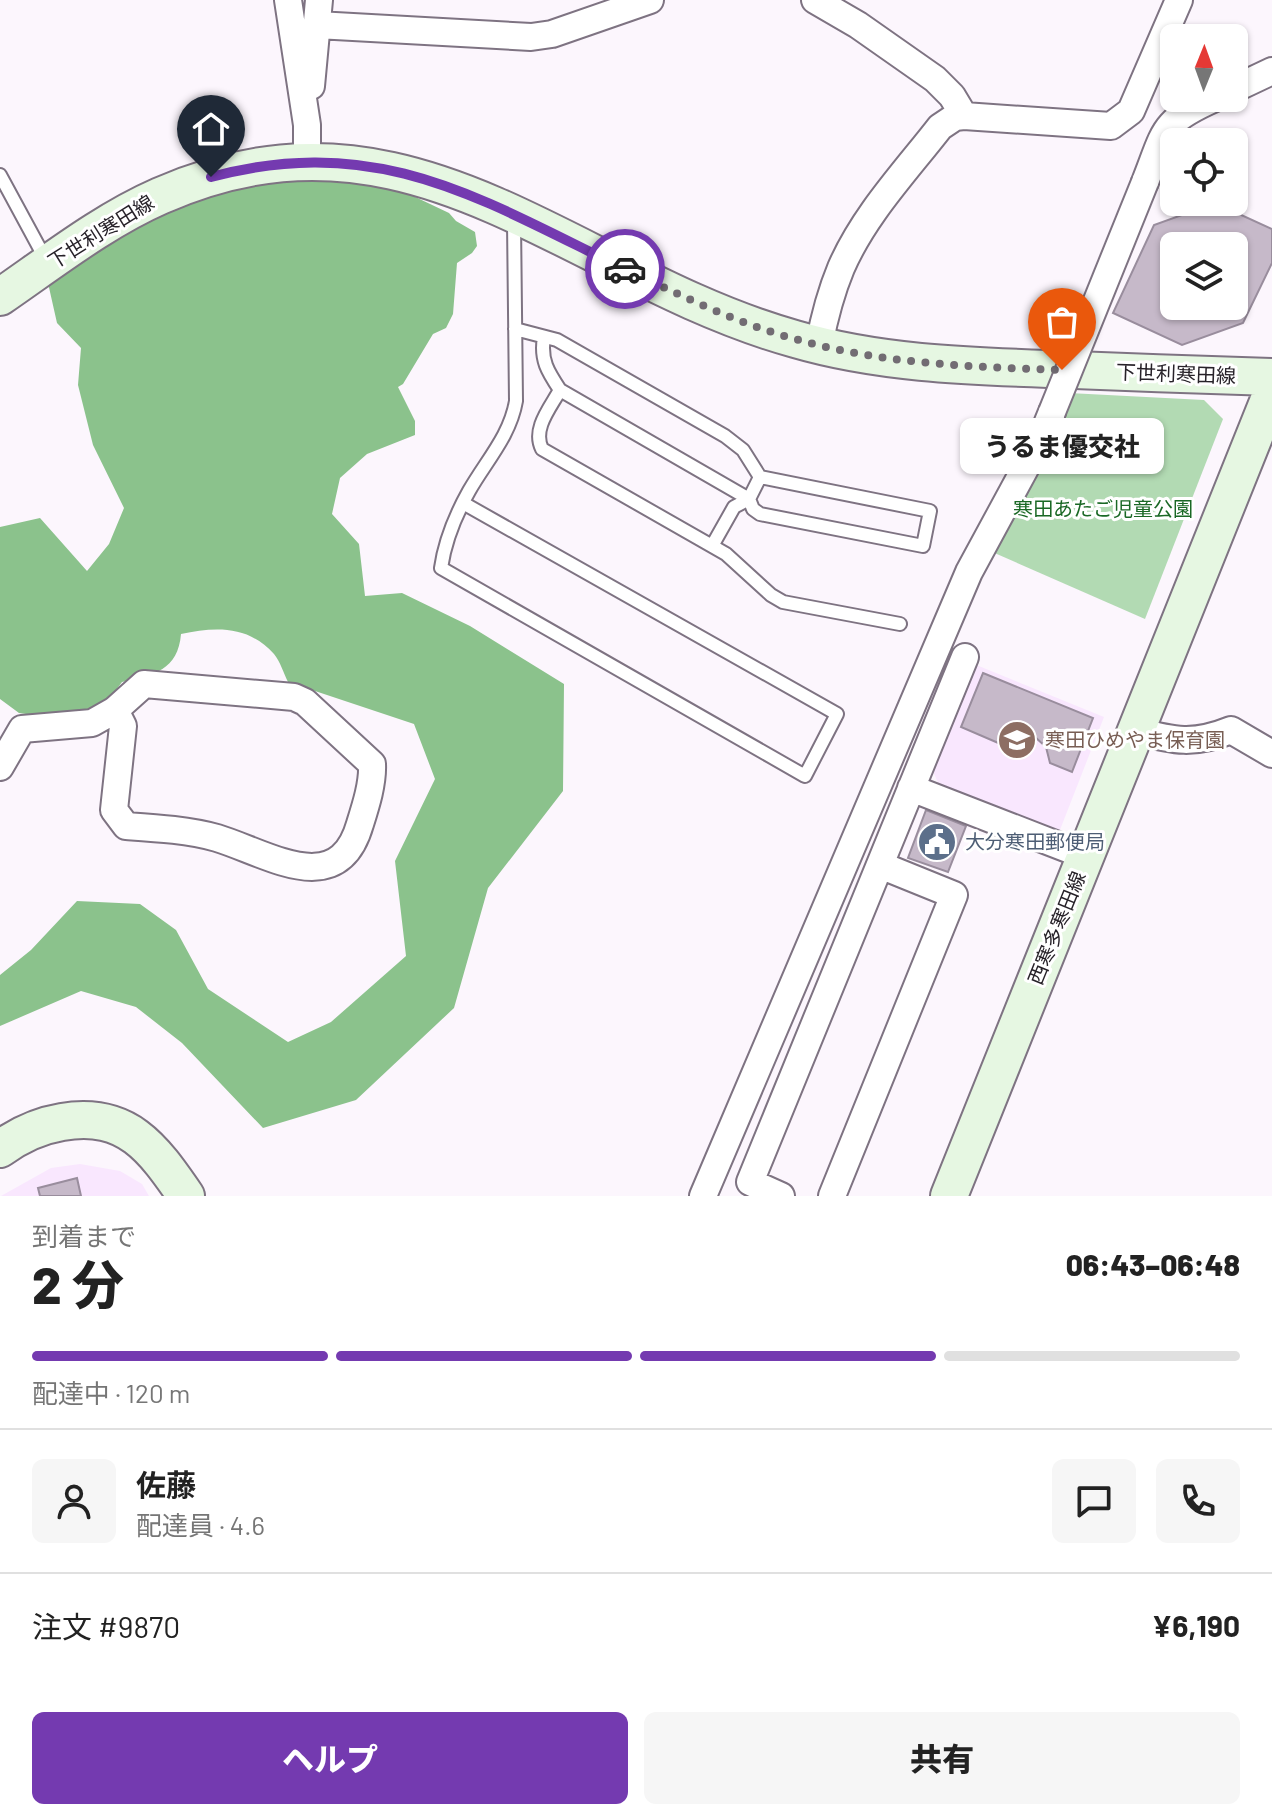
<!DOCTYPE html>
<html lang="ja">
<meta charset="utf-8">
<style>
:root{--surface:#fff;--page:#f6f6f6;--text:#222;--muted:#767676;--line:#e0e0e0;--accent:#743ab0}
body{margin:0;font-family:Barlow,"Noto Sans JP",sans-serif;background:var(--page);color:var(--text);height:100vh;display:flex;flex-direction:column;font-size:30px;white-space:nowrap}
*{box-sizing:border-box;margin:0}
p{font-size:26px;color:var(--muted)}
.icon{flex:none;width:44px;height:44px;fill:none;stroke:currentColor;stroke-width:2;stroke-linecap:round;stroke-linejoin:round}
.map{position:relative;height:1196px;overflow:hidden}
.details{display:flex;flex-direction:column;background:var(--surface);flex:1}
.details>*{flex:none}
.needle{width:52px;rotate:1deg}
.controls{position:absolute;left:1160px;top:24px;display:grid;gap:16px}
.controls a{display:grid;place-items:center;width:88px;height:88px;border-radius:12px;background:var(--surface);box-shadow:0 2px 6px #0004;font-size:40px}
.pin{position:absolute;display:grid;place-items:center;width:68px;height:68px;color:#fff;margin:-82px -34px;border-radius:50% 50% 50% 0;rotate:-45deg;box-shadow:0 0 8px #0007}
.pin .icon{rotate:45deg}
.courier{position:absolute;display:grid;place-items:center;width:80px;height:80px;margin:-40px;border:6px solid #743ab0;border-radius:50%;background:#fff;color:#222;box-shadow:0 2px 10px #0007}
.bubble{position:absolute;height:56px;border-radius:12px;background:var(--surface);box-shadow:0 2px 6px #0004;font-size:26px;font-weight:800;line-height:56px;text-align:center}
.summary em{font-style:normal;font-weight:800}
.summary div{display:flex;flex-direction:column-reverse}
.summary{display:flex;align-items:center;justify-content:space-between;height:136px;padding:0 32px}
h1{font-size:52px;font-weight:800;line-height:60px}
.bar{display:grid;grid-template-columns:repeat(4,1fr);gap:12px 8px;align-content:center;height:96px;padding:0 32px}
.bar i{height:10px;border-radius:6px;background:var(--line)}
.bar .on{background:var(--accent)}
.bar p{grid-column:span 4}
.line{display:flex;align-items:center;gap:20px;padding:0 32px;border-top:2px solid var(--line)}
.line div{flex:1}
.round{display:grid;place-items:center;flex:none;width:84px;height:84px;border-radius:12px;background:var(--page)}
.primary-button{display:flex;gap:16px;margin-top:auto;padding:16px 32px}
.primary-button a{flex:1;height:92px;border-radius:12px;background:var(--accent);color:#fff;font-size:32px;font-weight:800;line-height:92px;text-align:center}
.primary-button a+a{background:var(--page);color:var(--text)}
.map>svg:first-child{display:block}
.built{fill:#f9e7fe}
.green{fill:#b2dab3}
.forest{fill:#8bc28c}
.building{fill:#c6b9c9;stroke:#998d9d;stroke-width:2;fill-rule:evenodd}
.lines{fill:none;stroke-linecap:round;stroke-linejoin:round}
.lane-casing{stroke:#7e7382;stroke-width:16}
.street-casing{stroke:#7e7382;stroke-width:30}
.secondary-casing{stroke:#7e7382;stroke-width:40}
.lane{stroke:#fff;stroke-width:12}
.street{stroke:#fff;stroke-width:26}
.secondary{stroke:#e6f7e2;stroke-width:36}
.street-bridge-casing{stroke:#7e7382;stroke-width:30;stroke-linecap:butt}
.street-bridge{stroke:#fff;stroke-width:26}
.done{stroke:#726c73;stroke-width:8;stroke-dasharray:0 14.4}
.route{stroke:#743ab0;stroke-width:10}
.labels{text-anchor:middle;stroke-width:6;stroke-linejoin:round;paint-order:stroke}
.street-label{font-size:20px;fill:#272229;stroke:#fff}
.park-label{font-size:20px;fill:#1a6825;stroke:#fff}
.education-label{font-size:20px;fill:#785e54;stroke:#fff;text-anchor:start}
.service-label{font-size:20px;fill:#4e5e75;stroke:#fff;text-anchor:start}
</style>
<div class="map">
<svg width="1272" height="1196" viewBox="0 0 1272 1196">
<rect width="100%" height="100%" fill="#fcf6fd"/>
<path class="built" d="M 969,662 L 1104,717 L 1058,835 L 940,787 L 929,763 Z
M 80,1164 L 120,1171 L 142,1184 L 149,1196 L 1,1196 L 51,1168 Z"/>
<path class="green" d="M 1069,393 L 1204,400 L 1223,419 L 1145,619 L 990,551 Z"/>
<path class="forest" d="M 298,169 L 390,185 L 449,213 L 456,221 L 475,232 L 477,246 L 472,253 L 457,263 L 453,314 L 446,328 L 433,334 L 403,384 L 398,387 L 415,421 L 415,435 L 367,454 L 340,478 L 332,514 L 359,544 L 365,596 L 402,593 L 470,626 L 564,684 L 563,791 L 488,888 L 454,1008 L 356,1100 L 263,1128 L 182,1043 L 136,1007 L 81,991 L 0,1026 L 0,975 L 31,950 L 77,901 L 140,904 L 176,930 L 208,989 L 288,1042 L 331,1022 L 406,956 L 395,861 L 435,779 L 414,724 L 288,682 C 284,674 280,661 274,654 C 248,625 215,627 181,634 C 178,670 154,675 122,682 L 107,702 L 84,714 L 55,718 L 19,713 L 0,699 L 0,527 L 40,518 L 87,571 L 109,544 L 124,508 L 93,445 L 78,385 L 81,348 L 57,323 L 48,283 L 100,230 Z"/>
<path class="building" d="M 1215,203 L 1272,229 L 1272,263 L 1243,323 L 1182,345 L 1113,313 L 1154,225 ZM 1174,246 L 1234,246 L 1234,306 L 1174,306 Z
M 983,673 L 1093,718 L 1072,772 L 1050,763 L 1046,747 L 1035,737 L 1017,735 L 1003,745 L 961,727 Z
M 926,810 L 966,826 L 948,872 L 908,858 Z
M 77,1178 L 81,1196 L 40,1196 L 38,1188 Z"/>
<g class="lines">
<defs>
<path id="lane" d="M 0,175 L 46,260
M 515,329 L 557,340 L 725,436 L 743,450 L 760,477 L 749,499 L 753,509 L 760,514 L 923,546 L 930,511 L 760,477
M 544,337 C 540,360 548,372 560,390 L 749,499
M 560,390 C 550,408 532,429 542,449 L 726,554 L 771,595 L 783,602 L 900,624
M 463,503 L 837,714 L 805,776 L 441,568 C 445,540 455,516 469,491 C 486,461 510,436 516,401 L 514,222
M 712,546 L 734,507 L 749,499"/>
<path id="street" d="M 288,0 L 307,125 L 307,162
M 815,0 L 858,25 L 935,79 L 952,96 L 964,116
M 317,25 L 531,37 L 552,34 L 650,0
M 311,86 L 319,0
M 1234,89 L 1272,71
M 1145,182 C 1166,129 1161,122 1215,98
M 819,345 C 824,319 831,292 841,268 C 864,215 905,172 940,127 L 955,117 L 964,116 L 1111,126 L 1131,111 L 1179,0
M 1137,731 C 1174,741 1194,745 1231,730 L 1272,754
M 0,767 L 22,729 L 92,723 L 115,710 L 144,684 L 294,697 L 305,702 L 372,764 C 373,783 366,805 360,824 C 338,901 269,854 217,838 C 189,830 156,828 126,826 L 114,810 L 123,726 L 115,710
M 911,788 L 1086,856
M 703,1196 L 969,572 L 1041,439 L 1052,412
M 781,1196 L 750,1182 L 965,657
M 832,1196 L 954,895 L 880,865"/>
<path id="secondary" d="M 0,297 C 51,262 103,221 160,196 C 412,85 569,276 795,339 C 877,363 964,366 1049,369 C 1123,372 1198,375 1272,377
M 0,1149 C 19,1135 38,1126 62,1122 C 127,1111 153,1148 186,1196
M 949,1196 L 1272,392"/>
</defs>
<use href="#lane" class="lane-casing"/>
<use href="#street" class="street-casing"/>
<use href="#secondary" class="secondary-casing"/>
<use href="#lane" class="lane"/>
<use href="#street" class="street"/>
<use href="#secondary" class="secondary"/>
<defs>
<path id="street-bridge" d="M 1052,412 L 1145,182"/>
</defs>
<use href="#street-bridge" class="street-bridge-casing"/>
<use href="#street-bridge" class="street-bridge"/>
</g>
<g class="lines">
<path class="done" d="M 625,269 C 680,295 736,323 795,339 C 881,364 973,367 1062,370"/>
<path class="route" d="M 211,177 C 379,132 480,199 625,269"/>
</g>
<defs>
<symbol id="school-disc" viewBox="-11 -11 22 22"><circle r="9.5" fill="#8d6e63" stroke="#fff"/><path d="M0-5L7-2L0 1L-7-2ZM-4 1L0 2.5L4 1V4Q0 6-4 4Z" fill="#fff"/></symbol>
<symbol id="civic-disc" viewBox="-11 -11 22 22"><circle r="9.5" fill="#5c6f8a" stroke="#fff"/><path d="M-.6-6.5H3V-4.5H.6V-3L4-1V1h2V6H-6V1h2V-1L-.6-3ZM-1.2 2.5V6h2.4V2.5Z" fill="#fff"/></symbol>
</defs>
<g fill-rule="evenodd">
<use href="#school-disc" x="995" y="718" width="44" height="44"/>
<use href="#civic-disc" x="915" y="820" width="44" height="44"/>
</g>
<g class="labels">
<g class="street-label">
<text transform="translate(101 232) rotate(-32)" y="7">下世利寒田線</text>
<text transform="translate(1176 374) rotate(2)" y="7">下世利寒田線</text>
<text transform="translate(1057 928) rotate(-68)" y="7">西寒多寒田線</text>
</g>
<g class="park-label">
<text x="1103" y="516">寒田あたご児童公園</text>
</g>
<g class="education-label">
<text x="1045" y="747">寒田ひめやま保育園</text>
</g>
<g class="service-label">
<text x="965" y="849">大分寒田郵便局</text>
</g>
</g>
</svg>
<div class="controls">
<a><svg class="needle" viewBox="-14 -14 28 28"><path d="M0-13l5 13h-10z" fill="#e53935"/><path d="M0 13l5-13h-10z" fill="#767676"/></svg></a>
<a><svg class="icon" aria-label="locate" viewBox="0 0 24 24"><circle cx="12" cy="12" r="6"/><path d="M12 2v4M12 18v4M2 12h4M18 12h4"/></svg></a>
<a><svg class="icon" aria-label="layers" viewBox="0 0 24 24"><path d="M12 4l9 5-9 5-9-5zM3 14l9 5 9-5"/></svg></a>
</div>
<div class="pin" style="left:1062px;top:370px;background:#ea580c"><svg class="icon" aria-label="bag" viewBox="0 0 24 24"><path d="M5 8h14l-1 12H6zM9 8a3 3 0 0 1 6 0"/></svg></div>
<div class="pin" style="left:211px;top:177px;background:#1f2937"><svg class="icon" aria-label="home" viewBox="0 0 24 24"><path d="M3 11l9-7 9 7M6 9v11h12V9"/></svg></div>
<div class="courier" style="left:625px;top:269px"><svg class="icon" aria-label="car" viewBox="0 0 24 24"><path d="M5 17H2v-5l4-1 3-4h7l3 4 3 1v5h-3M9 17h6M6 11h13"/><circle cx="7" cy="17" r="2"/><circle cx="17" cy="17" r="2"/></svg></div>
<div class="bubble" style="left:960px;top:418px;width:204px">うるま優交社</div>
</div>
<section class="details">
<div class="summary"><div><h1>2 分</h1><p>到着まで</p></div><em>06:43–06:48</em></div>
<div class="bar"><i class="on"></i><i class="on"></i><i class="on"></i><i></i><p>配達中 · 120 m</p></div>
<div class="line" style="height:144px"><a class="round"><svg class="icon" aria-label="person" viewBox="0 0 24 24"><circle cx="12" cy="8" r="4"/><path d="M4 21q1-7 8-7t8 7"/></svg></a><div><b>佐藤</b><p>配達員 · 4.6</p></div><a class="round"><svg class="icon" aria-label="chat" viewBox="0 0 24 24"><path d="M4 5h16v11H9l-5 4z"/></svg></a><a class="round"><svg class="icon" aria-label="phone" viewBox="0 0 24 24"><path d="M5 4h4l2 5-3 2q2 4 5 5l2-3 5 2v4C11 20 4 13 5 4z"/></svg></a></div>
<div class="line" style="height:104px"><div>注文 #9870</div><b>¥6,190</b></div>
<div class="primary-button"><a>ヘルプ</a><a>共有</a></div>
</section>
